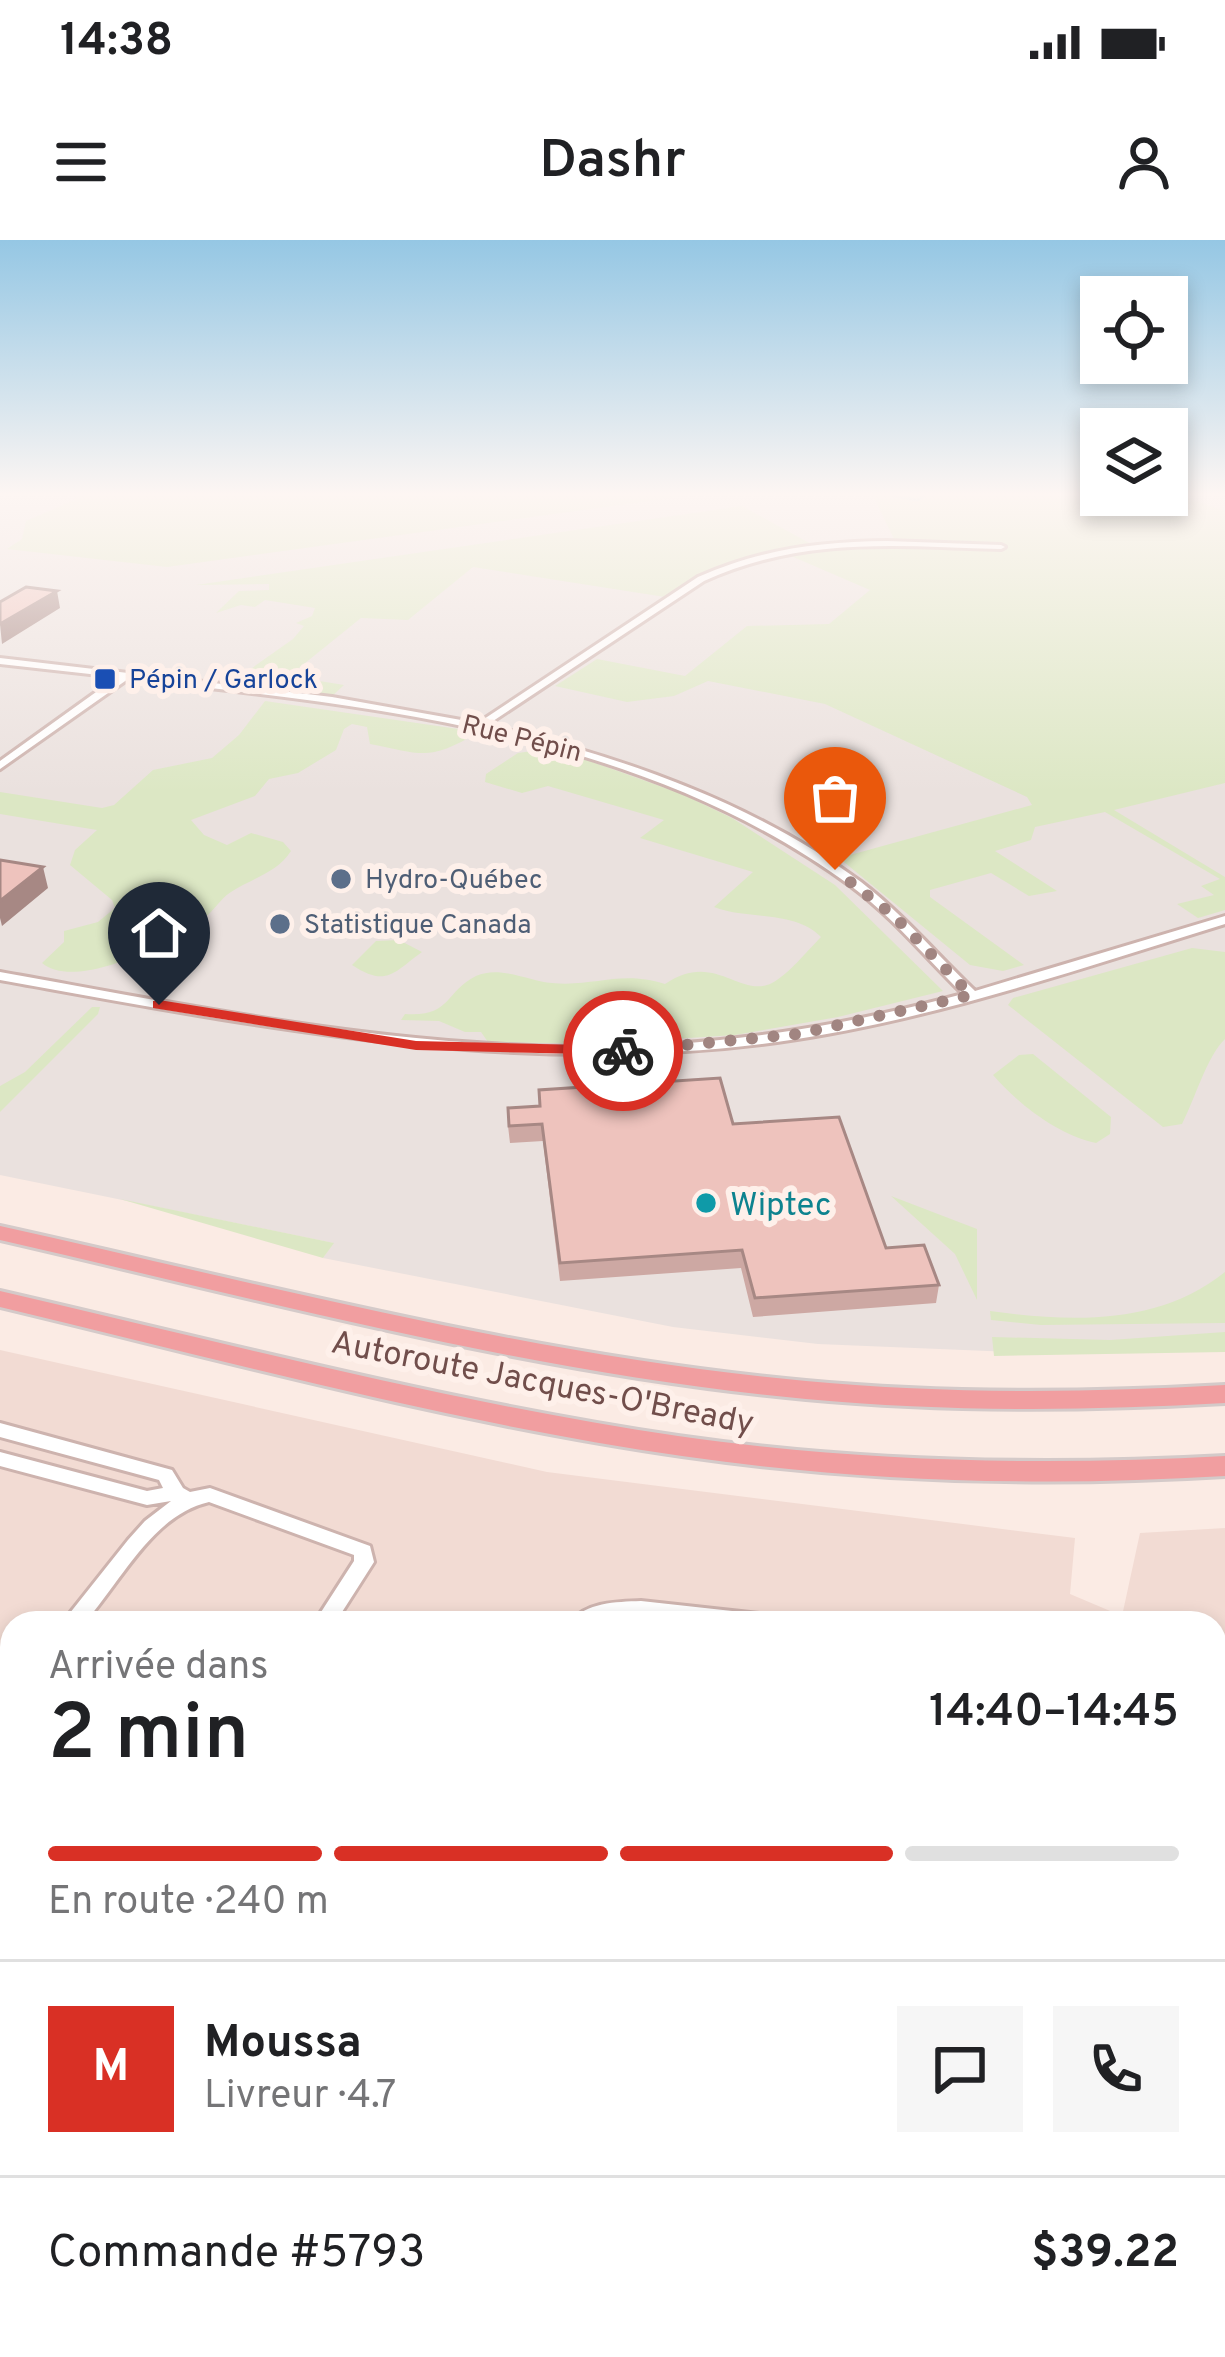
<!DOCTYPE html>
<html lang="fr">
<meta charset="utf-8">
<style>
:root{--surface:#fff;--page:#f6f6f6;--text:#202124;--muted:#757577;--line:#e0e0e0;--accent:#d93025}
body{margin:0;font-family:Overpass,sans-serif;background:var(--page);color:var(--text);height:100vh;display:flex;flex-direction:column;font-size:45px;white-space:nowrap}
*{box-sizing:border-box;margin:0}
p{font-size:39px;color:var(--muted)}
.icon{flex:none;width:66px;height:66px;fill:none;stroke:currentColor;stroke-width:2;stroke-linecap:round;stroke-linejoin:round}
.map{position:relative;flex:1;overflow:hidden}
.sheet{position:absolute;left:0px;top:1371px;width:1227px;height:747px;display:flex;flex-direction:column;background:var(--surface);border-radius:36px 36px 0 0;box-shadow:0 6px 18px #0003}
.sheet>*{flex:none}
.fabs{position:absolute;left:1080px;top:36px;display:grid;gap:24px}
.fabs a{display:grid;place-items:center;width:108px;height:108px;border-radius:0px;background:var(--surface);box-shadow:0 6px 18px #0003;font-size:60px}
.pin{position:absolute;display:grid;place-items:center;width:102px;height:102px;color:#fff;margin:-123px -51px;border-radius:50% 50% 50% 0;rotate:-45deg;box-shadow:0 0 12px #0007}
.pin .icon{rotate:45deg}
.courier{position:absolute;display:grid;place-items:center;width:120px;height:120px;margin:-60px;border:9px solid #d93025;border-radius:50%;background:#fff;color:#222;box-shadow:0 3px 15px #0007}
.head em{font-style:normal;font-weight:600}
.head div{display:flex;flex-direction:column-reverse}
.head{display:flex;align-items:center;justify-content:space-between;height:204px;padding:0 48px}
h1{font-size:78px;font-weight:600;line-height:90px}
.bar{display:grid;grid-template-columns:repeat(4,1fr);gap:18px 12px;align-content:center;height:144px;padding:0 48px}
.bar i{height:15px;border-radius:9px;background:var(--line)}
.bar .on{background:var(--accent)}
.bar p{grid-column:span 4}
.line{display:flex;align-items:center;gap:30px;padding:0 48px;border-top:3px solid var(--line)}
.line div{flex:1}
.round{display:grid;place-items:center;flex:none;width:126px;height:126px;border-radius:0px;background:var(--page)}
.status{display:flex;justify-content:space-between;align-items:center;height:84px;padding:0 60px;background:var(--surface);direction:ltr}
.status svg{height:33px;fill:currentColor}
header{display:flex;justify-content:space-between;align-items:center;height:156px;padding:0 48px;background:var(--surface);font-size:54px;font-weight:600}
.map>svg:first-child{display:block}
.residential{fill:#f2dbd3;fill-rule:evenodd}
.industrial{fill:#eae1de}
.green{fill:#dce7c4}
.lines{fill:none;stroke-linecap:round;stroke-linejoin:round}
.stream{stroke:#a1d4cd;stroke-width:3}
.minor-casing{stroke:#cdb3ae;stroke-width:6}
.highway-casing{stroke:#d4cac9;stroke-width:6}
.minor{fill:#fff;fill-rule:evenodd}
.highway{fill:#f19ea0;fill-rule:evenodd}
.wall{fill:#cda8a3}
.shaded-wall{fill:#a78884}
.building{fill:#eec3bd;stroke:#a78884;stroke-width:3}
.route{fill:#d93025}
.done{stroke:#a18581;stroke-width:12;stroke-dasharray:0 21.6}
.transit-dot{fill:#1a4fb4;stroke:#fef0ea;stroke-width:4.5}
.service-dot{fill:#5c6f8a;stroke:#fef0ea;stroke-width:4.5}
.culture-dot{fill:#0f9aa8;stroke:#fef0ea;stroke-width:4.5}
.labels{text-anchor:middle;stroke-width:12;stroke-linejoin:round;paint-order:stroke}
.far-transit-label{font-size:27px;fill:#164399;stroke:#fef0ea;text-anchor:start}
.far-street-label{font-size:27px;fill:#714e4b;stroke:#fef0ea}
.far-service-label{font-size:27px;fill:#4e5e75;stroke:#fef0ea;text-anchor:start}
.culture-label{font-size:33px;fill:#0d838f;stroke:#fef0ea;text-anchor:start}
.street-label{font-size:33px;fill:#714e4b;stroke:#fef0ea}
</style>
<div class="status"><b>14:38</b><svg viewBox="0 0 49 12"><path d="M0 12V9h3v3zM5 12V6h3v6zM10 12V3h3v9zM15 12V0h3v12zM26 1h20v11H26zM47 4h2v5h-2z"/></svg></div>
<header><svg class="icon" aria-label="menu" viewBox="0 0 24 24"><path d="M4 6h16M4 12h16M4 18h16"/></svg>Dashr<svg class="icon" aria-label="person" viewBox="0 0 24 24"><circle cx="12" cy="8" r="4"/><path d="M4 21q1-7 8-7t8 7"/></svg></header>
<div class="map">
<svg width="1225" height="2117" viewBox="0 0 1225 2117">
<rect width="100%" height="100%" fill="#fbebe4"/>
<path class="residential" d="M 0,1110 L 547,1232 L 1075,1298 L 1070,1354 L 1122,1376 L 1140,1293 L 1225,1288 L 1225,2117 L 0,2117 ZM 12,1383 L 1215,1383 L 1215,2106 L 12,2106 Z"/>
<path class="industrial" d="M 0,256 L 1225,256 L 1225,1107 L 1034,1113 L 818,1104 L 673,1087 L 323,1018 L 333,1003 L 0,935 Z"/>
<path class="green" d="M 70,256 L 686,256 L 167,327 L 7,309 L 22,299 L 26,281 L 77,259 Z
M 873,256 L 1182,256 L 1225,271 L 1225,543 L 1114,570 L 1225,637 L 1225,670 L 1198,678 L 1177,664 L 1214,655 L 1201,646 L 1220,639 L 1105,572 L 1035,587 L 1031,600 L 995,611 L 1057,651 L 1029,656 L 991,633 L 930,650 L 930,657 L 1024,725 L 1003,731 L 970,725 L 839,618 L 1032,565 L 1027,557 L 825,464 L 708,441 L 674,456 L 627,462 L 555,446 L 597,419 L 685,436 L 747,386 L 829,384 L 870,350 L 777,310 L 706,331 L 665,357 L 473,327 L 408,380 L 361,378 L 289,436 L 344,445 L 330,458 L 228,445 L 293,399 L 304,386 L 296,383 L 312,376 L 315,368 L 265,360 L 255,367 L 241,365 L 216,373 L 239,351 L 269,350 L 269,344 L 196,345 L 742,266 L 822,310 L 898,307 Z
M 265,461 L 479,492 C 429,521 425,515 370,504 L 367,487 L 352,484 L 344,489 L 336,510 L 298,533 L 269,539 L 255,556 L 191,580 L 204,595 L 227,605 L 251,593 L 283,602 L 291,611 C 277,633 252,638 231,652 C 220,659 214,671 204,678 C 173,702 77,752 42,723 L 64,702 L 64,691 L 98,682 L 115,668 L 112,660 L 70,625 L 75,610 L 97,590 L 0,574 L 0,552 L 102,568 L 114,565 L 153,530 L 212,518 L 239,495 Z
M 539,510 L 562,511 L 682,554 L 732,578 L 835,645 L 943,751 L 838,777 L 735,795 L 596,804 L 488,802 L 481,792 L 465,792 L 439,781 L 401,780 L 405,774 C 452,777 443,753 476,736 C 500,725 528,741 552,743 C 595,747 620,730 665,744 C 714,710 740,759 772,743 C 789,734 807,711 821,697 C 795,670 747,680 714,667 L 753,632 L 640,598 L 664,580 L 548,546 L 522,553 L 485,542 L 486,534 L 518,513 Z
M 399,700 L 422,712 C 394,732 387,748 352,725 L 376,701 Z
M 1192,708 L 1225,712 L 1225,799 C 1207,816 1195,859 1182,884 L 1163,887 L 1008,765 L 1013,758 Z
M 92,767 L 100,767 L 98,774 L 0,872 L 0,846 L 25,832 Z
M 1033,814 L 1111,877 L 1110,894 L 1096,903 C 1058,895 1018,864 993,835 L 1019,815 Z
M 891,956 L 977,989 L 977,1060 L 955,1014 Z
M 120,959 L 334,1003 L 323,1018 Z
M 1225,1032 L 1225,1083 L 1041,1085 L 991,1080 L 990,1071 C 1071,1082 1158,1086 1225,1032 Z
M 1225,1092 L 1225,1112 L 994,1116 L 992,1097 L 1110,1100 Z
M 0,1983 L 12,1989 L 12,2106 L 242,2106 L 263,2117 L 0,2117 Z"/>
<g class="lines">
<path class="stream" d="M 895,256 L 917,260 L 924,256"/>
<defs>
<path id="minor" d="M 887,301 L 1001,305 L 1005,307 L 1001,309 C 895,306 803,296 704,341 L 487,485 C 619,516 751,561 861,642 C 903,674 937,715 975,751 L 1225,676 L 1225,684 C 1078,729 930,781 777,802 C 515,838 257,786 0,740 L 0,732 C 190,766 382,806 577,807 C 707,808 837,788 963,754 C 926,718 893,677 851,646 C 642,493 377,466 128,439 L 0,529 L 0,521 L 117,437 L 0,424 L 0,418 L 332,457 L 478,483 L 698,337 C 762,309 817,302 887,301 Z
M 0,1183 L 172,1230 L 183,1248 L 190,1252 L 210,1248 L 370,1306 L 374,1322 L 335,1383 L 314,1383 L 354,1321 L 354,1315 L 209,1262 C 152,1275 121,1342 84,1383 L 62,1383 L 128,1300 L 145,1281 L 171,1261 L 147,1265 L 0,1226 L 0,1212 L 147,1251 L 163,1248 L 159,1240 L 0,1197 Z
M 641,1361 L 769,1375 L 776,1377 L 779,1383 L 708,1383 L 641,1377 L 616,1378 L 596,1383 L 569,1383 C 587,1362 615,1362 641,1361 Z
M 12,1428 L 12,1450 L 0,1457 L 0,1435 Z
M 1215,1479 L 1225,1482 L 1225,1500 L 1215,1497 Z
M 1215,1732 L 1225,1736 L 1225,1760 L 1215,1756 Z
M 12,1850 L 12,1887 L 9,1891 L 0,1895 L 0,1858 L 3,1854 Z
M 0,1932 L 12,1937 L 12,1964 L 0,1959 Z
M 1215,2056 L 1225,2060 L 1225,2088 L 1215,2084 Z
M 308,2106 L 352,2106 L 358,2117 L 314,2117 Z
M 543,2106 L 572,2106 L 568,2117 L 539,2117 Z"/>
<path id="highway" d="M 0,986 C 266,1045 533,1116 806,1141 C 945,1154 1085,1153 1225,1145 L 1225,1163 C 1085,1171 945,1172 806,1159 C 533,1134 266,1061 0,1000 Z
M 0,1051 C 225,1103 449,1162 678,1196 C 859,1222 1043,1226 1225,1216 L 1225,1236 C 1044,1247 862,1242 682,1216 C 452,1183 226,1121 0,1067 Z"/>
</defs>
<use href="#minor" class="minor-casing"/>
<use href="#highway" class="highway-casing"/>
<use href="#minor" class="minor"/>
<use href="#highway" class="highway"/>
</g>
<path class="wall" d="M 539,850 L 733,884 L 886,1008 L 939,1045 L 936,1063 L 753,1077 L 741,1028 L 560,1041 L 543,901 L 510,903 L 508,886 L 539,866 Z"/>
<path class="shaded-wall" d="M 57,351 L 60,368 L 2,404 L 0,384 Z
M 43,627 L 48,648 L 2,686 L 0,678 L 0,661 Z"/>
<path class="building" d="M 26,347 L 57,351 L 0,384 L 0,362 Z
M 0,620 L 43,627 L 0,661 Z
M 720,838 L 733,884 L 839,877 L 886,1008 L 924,1005 L 939,1045 L 755,1058 L 742,1010 L 560,1023 L 542,884 L 509,886 L 508,868 L 540,866 L 539,850 Z"/>
<linearGradient id="sky" x2="0" y2="1"><stop stop-color="#95c7e4"/><stop offset="0.46" stop-color="#fdf6f3"/><stop offset="1" stop-color="#fdf6f3" stop-opacity="0"/></linearGradient>
<rect width="1225" height="553" fill="url(#sky)"/>
<path class="route" d="M 159,760 L 416,801 L 623,806 L 632,811 L 623,815 L 416,810 L 153,768 L 153,761 Z"/>
<g class="lines">
<path class="done" d="M 623,811 L 798,794 L 971,755 L 894,676 L 835,630"/>
</g>
<rect class="transit-dot" x="93" y="427" width="24" height="24" rx="6"/>
<g class="service-dot">
<circle cx="341" cy="639" r="12"/>
<circle cx="280" cy="684" r="12"/>
</g>
<circle class="culture-dot" cx="706" cy="963" r="12"/>
<g class="labels">
<g class="far-transit-label">
<text x="129" y="448">Pépin / Garlock</text>
</g>
<g class="far-street-label">
<text transform="translate(522 498) rotate(14)" y="9">Rue Pépin</text>
</g>
<g class="far-service-label">
<text x="365" y="648">Hydro-Québec</text>
<text x="304" y="693">Statistique Canada</text>
</g>
<g class="culture-label">
<text x="730" y="975">Wiptec</text>
</g>
<g class="street-label">
<text transform="translate(543 1141) rotate(11)" y="12">Autoroute Jacques-O'Bready</text>
</g>
</g>
</svg>
<div class="fabs">
<a><svg class="icon" aria-label="locate" viewBox="0 0 24 24"><circle cx="12" cy="12" r="6"/><path d="M12 2v4M12 18v4M2 12h4M18 12h4"/></svg></a>
<a><svg class="icon" aria-label="layers" viewBox="0 0 24 24"><path d="M12 4l9 5-9 5-9-5zM3 14l9 5 9-5"/></svg></a>
</div>
<div class="pin" style="left:835px;top:630px;background:#ea580c"><svg class="icon" aria-label="bag" viewBox="0 0 24 24"><path d="M5 8h14l-1 12H6zM9 8a3 3 0 0 1 6 0"/></svg></div>
<div class="pin" style="left:159px;top:765px;background:#1f2937"><svg class="icon" aria-label="home" viewBox="0 0 24 24"><path d="M3 11l9-7 9 7M6 9v11h12V9"/></svg></div>
<div class="courier" style="left:623px;top:811px"><svg class="icon" aria-label="bike" viewBox="0 0 24 24"><circle cx="6" cy="16" r="4"/><circle cx="18" cy="16" r="4"/><path d="M6 16l4-8h5l3 8M10 8l3 8H6M13 5h3"/></svg></div>
<section class="sheet">
<div class="head"><div><h1>2 min</h1><p>Arrivée dans</p></div><em>14:40–14:45</em></div>
<div class="bar"><i class="on"></i><i class="on"></i><i class="on"></i><i></i><p>En route · 240 m</p></div>
<div class="line" style="height:216px"><b class="round" style="background:var(--accent);color:#fff">M</b><div><b>Moussa</b><p>Livreur · 4.7</p></div><a class="round"><svg class="icon" aria-label="chat" viewBox="0 0 24 24"><path d="M4 5h16v11H9l-5 4z"/></svg></a><a class="round"><svg class="icon" aria-label="phone" viewBox="0 0 24 24"><path d="M5 4h4l2 5-3 2q2 4 5 5l2-3 5 2v4C11 20 4 13 5 4z"/></svg></a></div>
<div class="line" style="height:156px"><div>Commande #5793</div><b>$39.22</b></div>
</section>
</div>
